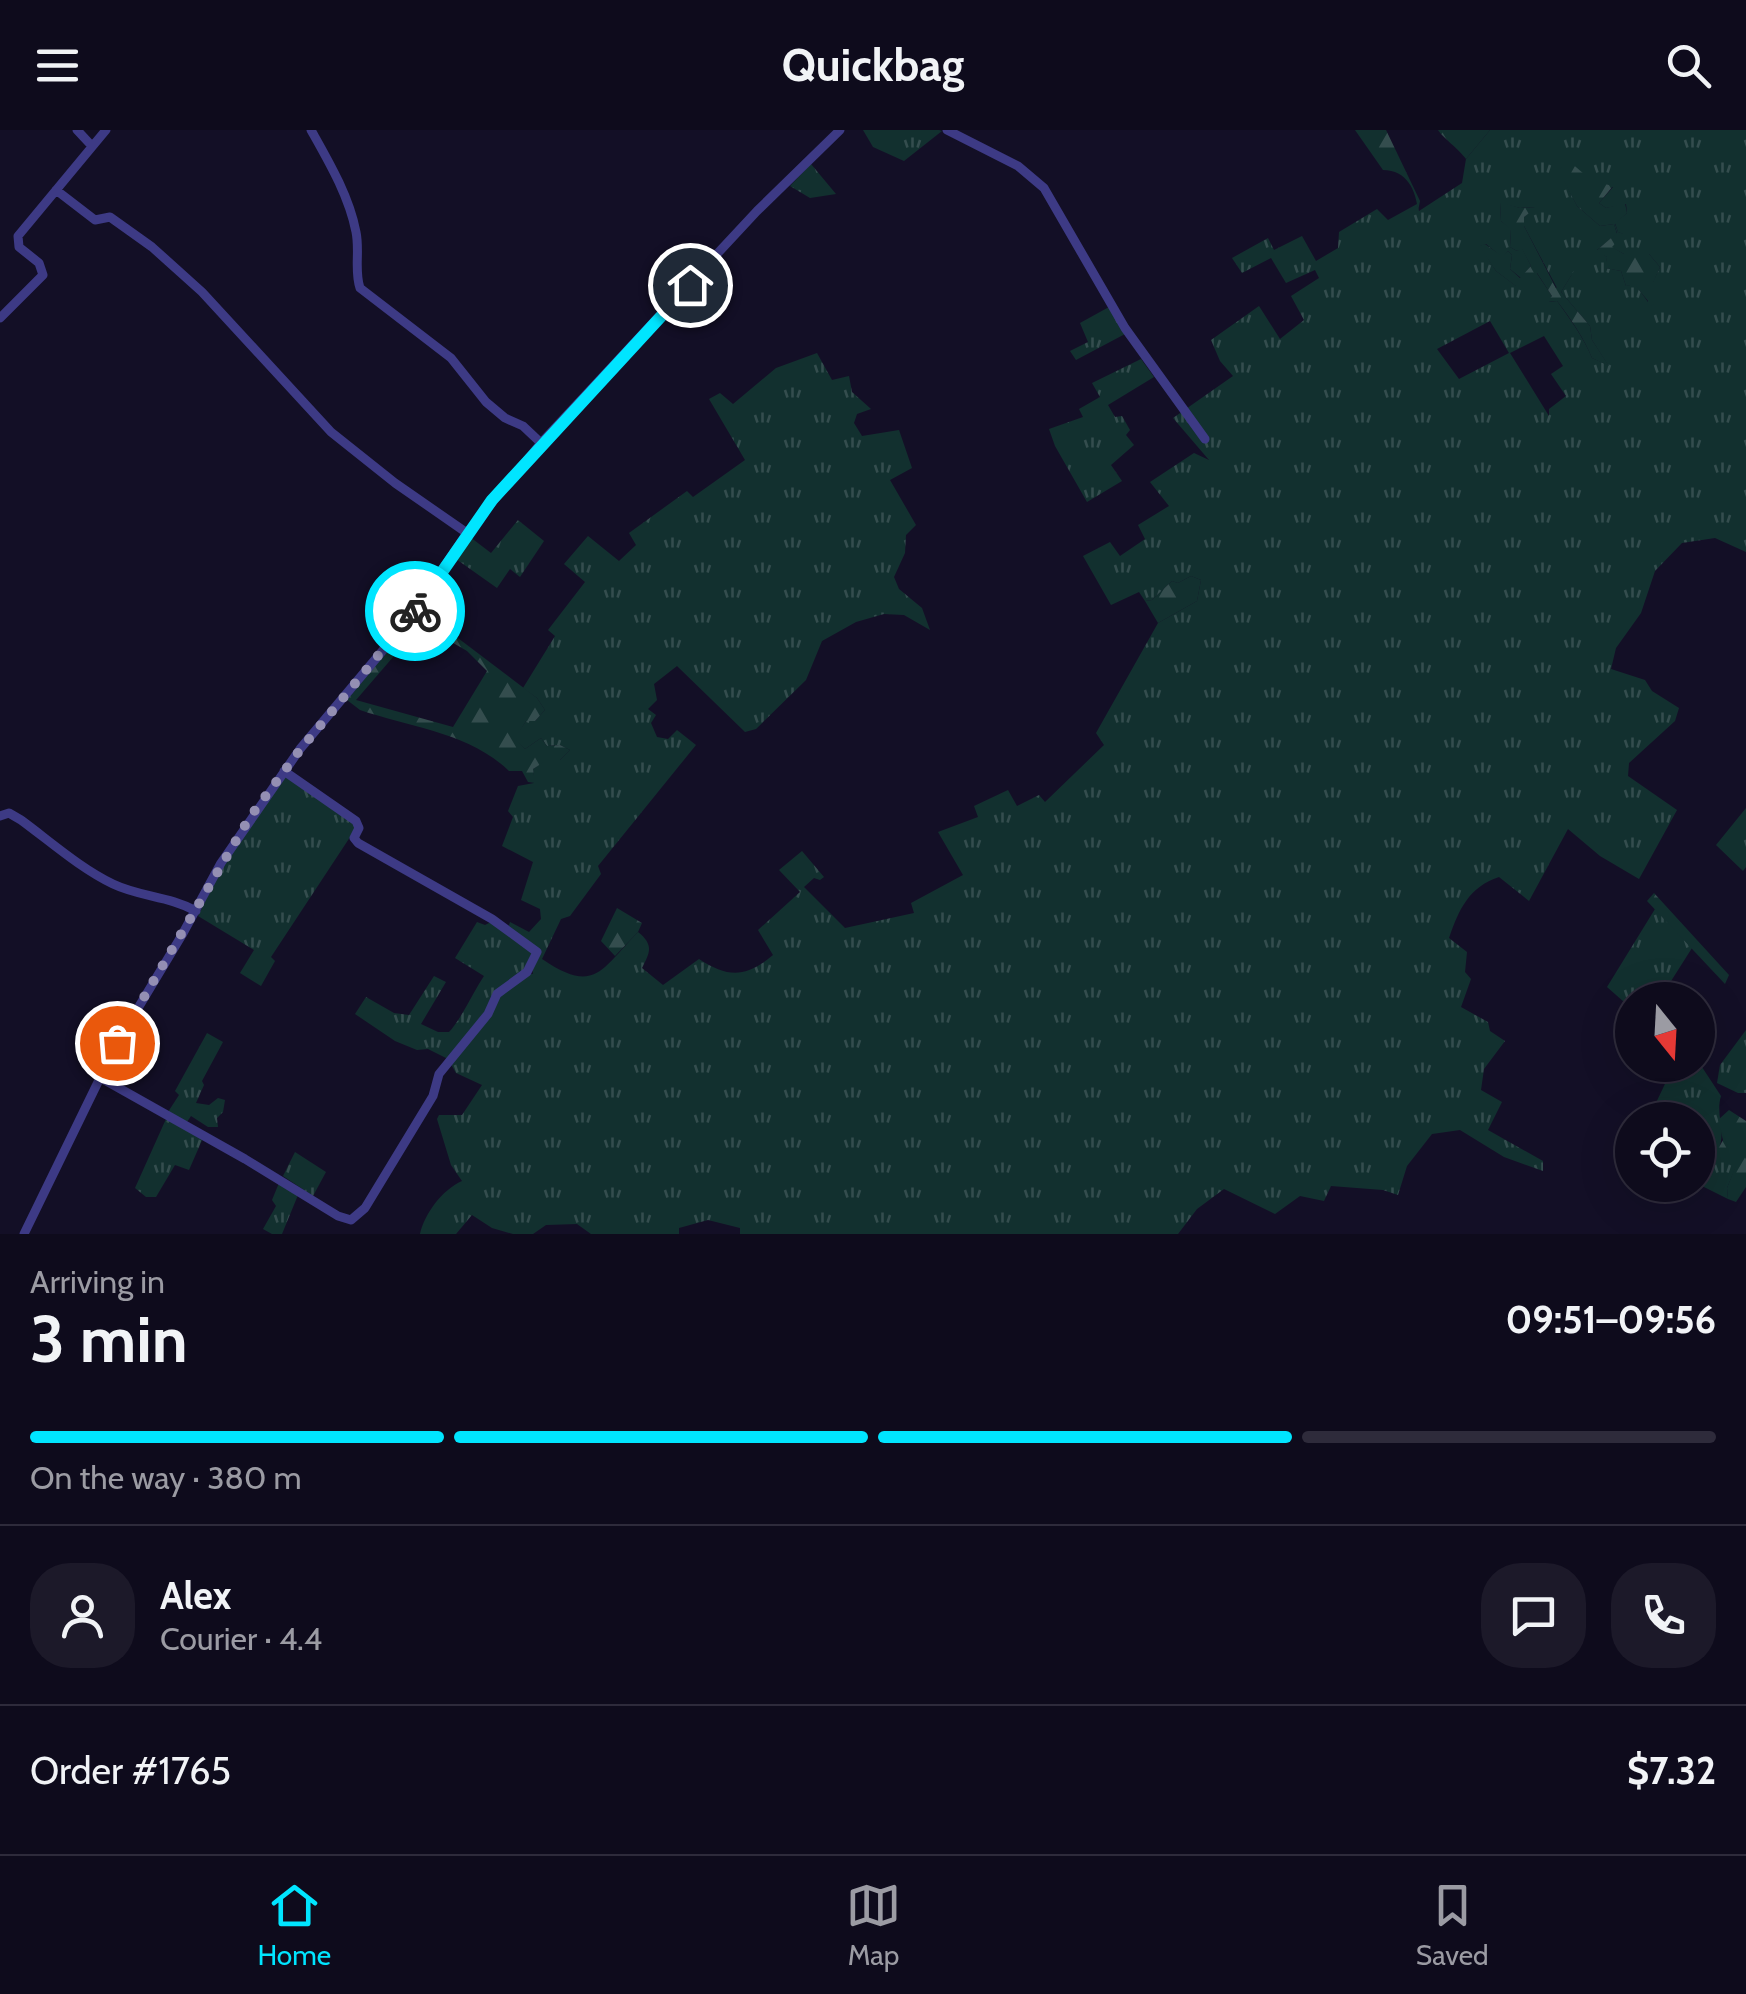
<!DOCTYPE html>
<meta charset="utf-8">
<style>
:root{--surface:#0e0b1c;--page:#1c1929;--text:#f1f3f6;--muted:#9b9ba3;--line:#2e2b3b;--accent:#00e5ff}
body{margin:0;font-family:Cabin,sans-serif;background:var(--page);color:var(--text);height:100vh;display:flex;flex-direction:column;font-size:38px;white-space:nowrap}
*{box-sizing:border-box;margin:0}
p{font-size:32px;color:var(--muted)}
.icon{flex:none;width:55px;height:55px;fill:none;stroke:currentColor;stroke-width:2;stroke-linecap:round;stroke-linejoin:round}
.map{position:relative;height:1104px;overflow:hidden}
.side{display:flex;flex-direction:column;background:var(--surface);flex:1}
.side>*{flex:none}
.needle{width:65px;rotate:162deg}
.tools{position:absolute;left:1615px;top:852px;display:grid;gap:20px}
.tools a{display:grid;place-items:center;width:100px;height:100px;border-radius:50%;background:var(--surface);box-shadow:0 10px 40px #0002,0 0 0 2px var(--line);font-size:50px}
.pin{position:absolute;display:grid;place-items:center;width:85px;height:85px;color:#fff;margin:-42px;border:5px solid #fff;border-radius:50%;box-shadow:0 2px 10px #0007}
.courier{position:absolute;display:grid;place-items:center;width:100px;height:100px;margin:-50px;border:8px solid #00e5ff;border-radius:50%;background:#fff;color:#222;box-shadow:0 2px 12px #0007}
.overview em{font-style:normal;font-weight:700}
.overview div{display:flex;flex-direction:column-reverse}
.overview{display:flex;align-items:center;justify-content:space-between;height:170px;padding:0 30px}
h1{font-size:65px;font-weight:700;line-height:75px}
.bar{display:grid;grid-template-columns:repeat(4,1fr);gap:15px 10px;align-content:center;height:120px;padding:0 30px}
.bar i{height:12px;border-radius:8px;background:var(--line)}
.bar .current{background:var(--accent)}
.bar p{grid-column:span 4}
.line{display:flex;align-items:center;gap:25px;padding:0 30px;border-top:2px solid var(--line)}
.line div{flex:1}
.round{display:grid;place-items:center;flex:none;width:105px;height:105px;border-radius:40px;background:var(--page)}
header{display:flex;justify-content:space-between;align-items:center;height:130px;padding:0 30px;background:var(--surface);font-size:45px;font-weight:700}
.dock{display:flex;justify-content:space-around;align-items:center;height:140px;border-top:2px solid var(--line);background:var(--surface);font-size:28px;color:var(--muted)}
.dock a{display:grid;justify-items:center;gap:5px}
.dock .current{color:var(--accent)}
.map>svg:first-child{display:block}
.grass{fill:url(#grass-tufts);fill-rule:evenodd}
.forest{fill:url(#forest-firs)}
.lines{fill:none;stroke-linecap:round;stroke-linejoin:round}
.street{stroke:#3d3a85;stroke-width:9}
.done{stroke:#948fb3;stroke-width:10;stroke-dasharray:0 18}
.route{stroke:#00e5ff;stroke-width:12}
</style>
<header><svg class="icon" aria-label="menu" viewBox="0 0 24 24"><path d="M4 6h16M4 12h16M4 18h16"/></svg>Quickbag<svg class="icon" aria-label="search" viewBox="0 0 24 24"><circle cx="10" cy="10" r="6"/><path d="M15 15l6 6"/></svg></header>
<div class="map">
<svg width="1746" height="1104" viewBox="0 0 1746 1104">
<defs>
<pattern id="grass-tufts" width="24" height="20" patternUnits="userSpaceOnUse" patternTransform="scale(2.5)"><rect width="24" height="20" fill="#12302f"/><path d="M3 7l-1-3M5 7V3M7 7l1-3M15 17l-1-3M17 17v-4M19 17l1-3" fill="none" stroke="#344d4e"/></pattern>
<pattern id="forest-firs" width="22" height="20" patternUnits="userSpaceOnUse" patternTransform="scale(2.5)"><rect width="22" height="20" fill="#12302f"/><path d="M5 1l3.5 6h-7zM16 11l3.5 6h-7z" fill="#344d4e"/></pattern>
</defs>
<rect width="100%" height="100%" fill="#130f26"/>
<path class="grass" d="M 863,0 L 939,0 L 942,1 L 904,31 L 873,17 Z
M 1490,0 L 1746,0 L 1746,422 L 1715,408 L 1682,413 L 1655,441 L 1641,483 L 1616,518 L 1611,539 L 1645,550 L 1652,561 L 1679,578 L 1675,591 L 1629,633 L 1628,646 L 1677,680 L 1639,749 L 1600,726 L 1568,699 L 1529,771 L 1499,747 C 1469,757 1459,779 1449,808 L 1467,822 L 1465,842 L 1471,849 L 1461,877 L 1488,892 L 1490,901 L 1505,911 L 1484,939 L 1481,960 L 1502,972 L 1488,1000 L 1543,1031 L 1543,1041 L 1504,1027 L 1460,1000 L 1432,1004 L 1407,1036 L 1398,1065 L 1383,1060 L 1331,1056 L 1324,1071 L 1300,1066 L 1275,1084 L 1224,1059 L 1197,1079 L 1178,1104 L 740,1104 L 740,1098 L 708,1090 L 679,1098 L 679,1104 L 591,1104 L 577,1094 L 546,1095 L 533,1104 L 513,1104 L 492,1098 L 472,1085 L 456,1104 L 420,1104 C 425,1083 442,1060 462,1051 L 451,1035 L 437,989 L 439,985 L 462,985 L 482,955 L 456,943 L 448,929 L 428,919 L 417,920 L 395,911 L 355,884 L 366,867 L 394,883 L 409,885 L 434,846 L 446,852 L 421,894 L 438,902 L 449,902 C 460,891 474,861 484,846 L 455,828 L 477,792 L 485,795 L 491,792 L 531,820 L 533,825 L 521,843 L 533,844 L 532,838 L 540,822 L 508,798 L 510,792 L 529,802 L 541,789 L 540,779 L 521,770 L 533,732 L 502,716 L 513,687 L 508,681 L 518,656 L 534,653 L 533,639 L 547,629 L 560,630 L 570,620 L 560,615 L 547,616 L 541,608 L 525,619 L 514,609 L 526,591 L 535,591 L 545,580 L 537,568 L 523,558 L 555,506 L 548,500 L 585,452 L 564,434 L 588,406 L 619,431 L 636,415 L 629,403 L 687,361 L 693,367 L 745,330 L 709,269 L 720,263 L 733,274 L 776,238 L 817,223 L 832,250 L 849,246 L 852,262 L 871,279 L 857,284 L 854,293 L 862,306 L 899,300 L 912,338 L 890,350 L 916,395 L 906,405 L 905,423 L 894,447 L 899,459 L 922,478 L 930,500 L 904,485 L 884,484 L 856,492 L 822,511 L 806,550 L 756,599 L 745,602 L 677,536 L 654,554 L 657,570 L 648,579 L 656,585 L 651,593 L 657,607 L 668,609 L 677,600 L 696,615 L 598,736 L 601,744 L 570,786 L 561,789 L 542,829 C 595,865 601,840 638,802 C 654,815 650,822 642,838 L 663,855 L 699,829 C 728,848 746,848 773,825 L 758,800 L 800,762 L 779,740 L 802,721 L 824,747 L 820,750 L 814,748 L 804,757 L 845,798 L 914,783 L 911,773 L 963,745 L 938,702 L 978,687 L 974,676 L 1008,660 L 1017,676 L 1039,665 L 1045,672 L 1104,615 L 1096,603 L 1158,493 L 1197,471 L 1201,450 L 1191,446 L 1178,453 L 1172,451 L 1152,470 L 1145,471 L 1139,462 L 1111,475 L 1083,426 L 1110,412 L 1120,426 L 1145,409 L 1138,395 L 1169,376 L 1150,352 L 1194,323 L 1209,330 L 1173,288 L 1233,246 L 1220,231 L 1211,210 L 1259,176 L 1280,209 L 1304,190 L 1291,166 L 1319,148 L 1315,140 L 1286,153 L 1271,128 L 1242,143 L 1232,128 L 1268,108 L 1274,120 L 1302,106 L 1316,131 L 1338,118 L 1339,102 L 1377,79 L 1388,90 L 1417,74 L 1419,81 L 1462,53 L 1466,29 ZM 1569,32 L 1592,52 L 1613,57 L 1599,73 L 1606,78 L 1626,74 L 1627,83 L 1615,93 L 1618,102 L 1623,104 L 1611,117 L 1624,124 L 1649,124 L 1660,137 L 1653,152 L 1638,152 L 1654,174 L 1648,177 L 1648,172 L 1635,154 L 1626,156 L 1621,141 L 1606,138 L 1607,127 L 1597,120 L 1617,104 L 1614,94 L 1600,96 L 1577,76 L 1559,40 ZM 1500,73 L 1520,78 L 1535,77 L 1524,87 L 1524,96 L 1557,158 L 1572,144 L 1561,162 L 1590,196 L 1592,210 L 1608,235 L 1592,228 C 1584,208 1570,189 1557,171 L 1549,172 L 1552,166 L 1536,142 L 1516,156 L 1496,141 L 1480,116 L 1486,114 L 1502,127 L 1508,121 L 1512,125 L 1510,139 L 1521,148 L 1531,136 L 1522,118 L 1517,121 L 1510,117 L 1511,99 L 1501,91 ZM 1490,191 L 1509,223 L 1459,249 L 1437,219 ZM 1544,206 L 1563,236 L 1551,244 L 1566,266 L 1549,279 L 1549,286 L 1510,223 Z
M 811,34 L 836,64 L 810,68 L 790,56 Z
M 1109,177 L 1125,204 L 1076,230 L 1070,221 L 1088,212 L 1080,193 Z
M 1141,229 L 1154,247 L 1108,275 L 1115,287 L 1122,286 L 1130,300 L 1126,305 L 1134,315 L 1111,335 L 1122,351 L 1087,372 L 1055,316 L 1049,299 L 1083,287 L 1079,279 L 1100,267 L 1092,253 Z
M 518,390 L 544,411 L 520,447 L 510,439 L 497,458 L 456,429 L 470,407 L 491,423 Z
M 285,646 L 353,693 L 356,698 L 271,827 L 275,831 L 261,856 L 240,843 L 254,820 L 198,786 L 222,737 Z
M 1746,678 L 1746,737 L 1743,741 L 1716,715 Z
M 1655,779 L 1692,818 L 1659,870 L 1632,870 L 1632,879 L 1607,857 Z
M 1746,900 L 1746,963 L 1738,963 L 1717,953 L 1720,935 Z
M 207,903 L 223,912 L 202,951 L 204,955 L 196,973 L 209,975 L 218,968 L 225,970 L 223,982 L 217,988 L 218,997 L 208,997 L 191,986 L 187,992 L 168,982 L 179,965 L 175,961 Z
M 1698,931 L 1721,966 C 1715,985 1727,1003 1718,1020 L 1730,1020 L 1737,1034 L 1727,1058 L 1728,1069 L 1698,1054 L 1698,990 L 1662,990 L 1665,983 L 1654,977 L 1674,935 L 1698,935 Z
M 166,989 L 203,1008 L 189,1040 L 175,1035 L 156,1067 L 146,1067 L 135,1058 Z
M 295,1022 L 326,1042 L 313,1066 L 283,1046 Z
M 279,1053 L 298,1065 L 282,1104 L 272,1104 L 263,1099 L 276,1076 L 272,1070 Z"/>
<path class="forest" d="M 1355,0 L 1386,0 L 1420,71 L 1418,81 C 1416,60 1407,40 1383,40 Z
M 1438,0 L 1490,0 L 1466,29 C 1459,19 1442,7 1438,0 Z
M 1569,31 L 1592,51 L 1613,56 L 1599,73 L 1606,78 L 1625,73 L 1627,83 L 1615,94 L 1618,102 L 1624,104 L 1612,117 L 1624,124 L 1649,124 L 1660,137 L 1653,153 L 1639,152 L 1655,174 L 1648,178 L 1648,171 L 1635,155 L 1626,156 L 1621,141 L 1605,138 L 1607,127 L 1596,121 L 1617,103 L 1614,94 L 1600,96 L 1577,76 L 1558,40 Z
M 1500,72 L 1520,78 L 1537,77 L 1524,87 L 1524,96 L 1556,158 L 1574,141 L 1561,162 L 1590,196 L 1592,210 L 1609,236 L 1592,228 C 1584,208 1571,189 1557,171 L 1547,172 L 1552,166 L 1537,143 L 1517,157 L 1496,141 L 1479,116 L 1485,114 L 1502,126 L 1508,121 L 1512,125 L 1510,139 L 1520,148 L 1531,136 L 1522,119 L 1517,121 L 1510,117 L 1511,100 L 1501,91 Z
M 1191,446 L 1201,450 L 1197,471 L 1158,493 L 1145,471 L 1152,470 L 1172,451 L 1178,453 Z
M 420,482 L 425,490 L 356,570 L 453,597 L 487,541 L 467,521 L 436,503 L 437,498 L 446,499 L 537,568 L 545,580 L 535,591 L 526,591 L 515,609 L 525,619 L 541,608 L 547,616 L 560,615 L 570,620 L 560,630 L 547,630 L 533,639 L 535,653 L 528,652 L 522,641 L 509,641 C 470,603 410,597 360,580 L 347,570 Z
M 1654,763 L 1729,845 L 1725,854 L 1647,771 Z
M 617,778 L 642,793 L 638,802 L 615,826 L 601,811 Z
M 1729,980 L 1746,991 L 1746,1057 L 1736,1072 L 1728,1069 L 1727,1058 L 1736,1035 L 1730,1031 L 1730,1021 L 1717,1021 L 1723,1010 L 1718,990 Z"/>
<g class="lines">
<path class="street" d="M 77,0 L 91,15
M 311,0 C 329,32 349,66 356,102 C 360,121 354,141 360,158 L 451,228 L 486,272 L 505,288 L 523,296 L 541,313
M 947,0 L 1018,36 L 1044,58 L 1125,198 L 1205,309
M 56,60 L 95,90 L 110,87 L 152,117 L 202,162 L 331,302 L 395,353 L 467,403
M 0,188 L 43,145 L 39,133 L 19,117 L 18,106 L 106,0
M 0,686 L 9,683 L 21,690 C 51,712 80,738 113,754 C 140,767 169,766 196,781
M 101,948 L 245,1029 L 338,1086 L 351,1090 L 365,1078 L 433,966 L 439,944 L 488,884 L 497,864 L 527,842 L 537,822 L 492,789 L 358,713 L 354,708 L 359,698 L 356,691 L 284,641
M 24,1104 L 117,913 L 182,805 L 221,733 L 300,619 L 405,494 L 467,403 L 541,313 L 757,81 L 840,0"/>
</g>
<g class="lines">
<path class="done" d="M 117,913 L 250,687 L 300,620 L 415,481"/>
<path class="route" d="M 415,481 L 492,370 L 690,155"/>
</g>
</svg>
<div class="tools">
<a><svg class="needle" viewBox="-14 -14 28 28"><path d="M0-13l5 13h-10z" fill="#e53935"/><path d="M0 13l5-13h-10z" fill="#9b9ba3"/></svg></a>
<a><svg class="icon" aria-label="locate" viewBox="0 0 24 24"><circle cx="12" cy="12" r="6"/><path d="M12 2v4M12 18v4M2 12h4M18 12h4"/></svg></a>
</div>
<div class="pin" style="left:117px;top:913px;background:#ea580c"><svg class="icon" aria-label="bag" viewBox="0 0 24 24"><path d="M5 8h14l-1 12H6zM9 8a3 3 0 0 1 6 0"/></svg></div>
<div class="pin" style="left:690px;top:155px;background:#1f2937"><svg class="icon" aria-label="home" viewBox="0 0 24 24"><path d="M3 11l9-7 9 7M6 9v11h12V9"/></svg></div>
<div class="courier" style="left:415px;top:481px"><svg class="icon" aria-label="bike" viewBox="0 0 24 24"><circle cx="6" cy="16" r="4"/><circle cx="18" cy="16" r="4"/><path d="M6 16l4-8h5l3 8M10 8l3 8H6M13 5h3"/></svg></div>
</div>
<section class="side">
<div class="overview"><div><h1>3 min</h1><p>Arriving in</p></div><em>09:51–09:56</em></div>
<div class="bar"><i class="current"></i><i class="current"></i><i class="current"></i><i></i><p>On the way · 380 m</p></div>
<div class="line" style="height:180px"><a class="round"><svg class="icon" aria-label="person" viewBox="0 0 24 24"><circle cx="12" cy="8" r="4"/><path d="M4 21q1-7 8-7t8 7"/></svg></a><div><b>Alex</b><p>Courier · 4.4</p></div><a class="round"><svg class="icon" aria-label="chat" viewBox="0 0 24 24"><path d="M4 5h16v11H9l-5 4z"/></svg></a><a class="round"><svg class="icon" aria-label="phone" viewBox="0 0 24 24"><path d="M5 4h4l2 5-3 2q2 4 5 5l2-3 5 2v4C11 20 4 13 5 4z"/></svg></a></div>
<div class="line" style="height:130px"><div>Order #1765</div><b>$7.32</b></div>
</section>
<nav class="dock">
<a class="current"><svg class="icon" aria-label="home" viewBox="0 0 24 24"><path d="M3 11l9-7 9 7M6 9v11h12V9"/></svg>Home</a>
<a><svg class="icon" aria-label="map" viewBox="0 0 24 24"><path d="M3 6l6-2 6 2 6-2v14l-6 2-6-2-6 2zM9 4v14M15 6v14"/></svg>Map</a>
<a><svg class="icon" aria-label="saved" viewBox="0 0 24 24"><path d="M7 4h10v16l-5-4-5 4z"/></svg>Saved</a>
</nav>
